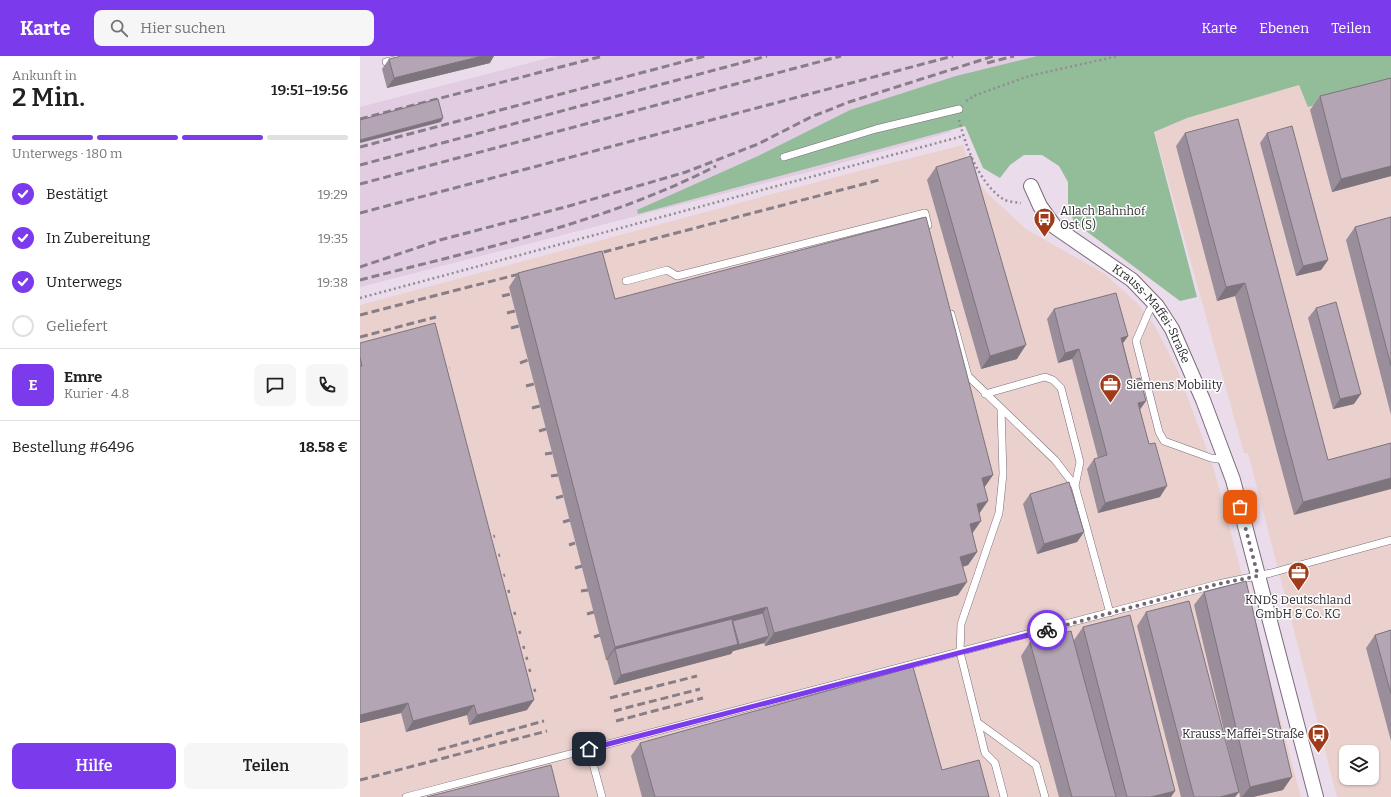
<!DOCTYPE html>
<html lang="de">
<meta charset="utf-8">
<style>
:root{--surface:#fff;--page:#f6f6f6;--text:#202124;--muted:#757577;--line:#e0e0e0;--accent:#7c3aed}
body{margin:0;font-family:Bitter,serif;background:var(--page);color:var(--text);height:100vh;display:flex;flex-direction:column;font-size:15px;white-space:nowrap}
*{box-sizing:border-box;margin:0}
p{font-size:13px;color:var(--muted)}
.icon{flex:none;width:22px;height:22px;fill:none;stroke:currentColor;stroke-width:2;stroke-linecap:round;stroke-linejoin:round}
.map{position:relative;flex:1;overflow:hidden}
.panel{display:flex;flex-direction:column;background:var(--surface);width:360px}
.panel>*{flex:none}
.fabs{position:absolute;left:979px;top:689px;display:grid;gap:8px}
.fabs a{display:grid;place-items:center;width:40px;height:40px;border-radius:8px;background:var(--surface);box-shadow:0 1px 3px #0004;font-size:20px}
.pin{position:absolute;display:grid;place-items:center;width:34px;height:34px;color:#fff;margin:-17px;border-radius:8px;box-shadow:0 2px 6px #0006}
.courier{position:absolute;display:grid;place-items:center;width:40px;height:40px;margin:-20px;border:3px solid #7c3aed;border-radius:50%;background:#fff;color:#222;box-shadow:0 1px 5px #0007}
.summary em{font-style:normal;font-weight:600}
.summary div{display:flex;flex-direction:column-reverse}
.summary{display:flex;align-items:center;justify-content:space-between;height:68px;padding:0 12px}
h1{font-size:26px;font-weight:600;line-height:30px}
.bar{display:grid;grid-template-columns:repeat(4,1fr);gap:6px 4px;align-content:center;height:48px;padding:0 12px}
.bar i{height:5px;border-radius:3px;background:var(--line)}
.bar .active{background:var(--accent)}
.bar p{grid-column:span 4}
.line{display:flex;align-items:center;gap:10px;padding:0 12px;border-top:1px solid var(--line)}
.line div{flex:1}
.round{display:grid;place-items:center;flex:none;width:42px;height:42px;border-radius:8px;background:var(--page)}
ol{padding:0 12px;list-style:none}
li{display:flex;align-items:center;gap:12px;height:44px}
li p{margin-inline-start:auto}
li .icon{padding:4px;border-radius:50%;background:var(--accent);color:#fff;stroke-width:4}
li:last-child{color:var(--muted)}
li i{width:22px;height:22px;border:2px solid var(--line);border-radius:50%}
.cta{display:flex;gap:8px;margin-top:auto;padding:8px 12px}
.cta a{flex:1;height:46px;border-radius:8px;background:var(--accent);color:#fff;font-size:16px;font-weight:600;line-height:46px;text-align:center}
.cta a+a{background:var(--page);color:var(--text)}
header{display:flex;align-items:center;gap:24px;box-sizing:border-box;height:56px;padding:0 20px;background:var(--accent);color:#fff}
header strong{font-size:19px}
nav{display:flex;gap:22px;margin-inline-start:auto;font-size:14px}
.search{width:280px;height:36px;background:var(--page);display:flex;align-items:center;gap:10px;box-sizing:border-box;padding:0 14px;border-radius:8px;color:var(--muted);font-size:15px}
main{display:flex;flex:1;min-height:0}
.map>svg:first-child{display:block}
.industrial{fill:#ebd1ce;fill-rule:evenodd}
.built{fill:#e1cce1}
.green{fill:#93bc99}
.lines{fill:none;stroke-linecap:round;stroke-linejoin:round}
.service-casing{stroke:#7a6c7a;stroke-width:8}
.minor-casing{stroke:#7a6c7a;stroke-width:16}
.path{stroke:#958a95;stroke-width:2.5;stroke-dasharray:2 3;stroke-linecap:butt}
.service{stroke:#fff;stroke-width:7}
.minor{stroke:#fff;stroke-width:14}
.rail{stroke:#887e88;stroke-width:3;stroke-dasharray:8 4;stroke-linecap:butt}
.wall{fill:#9a8e9a}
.shaded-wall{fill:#7d747d}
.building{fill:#b3a5b3;stroke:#7d747d}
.done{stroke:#716871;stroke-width:4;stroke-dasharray:0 7.2}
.route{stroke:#7c3aed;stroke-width:5}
.labels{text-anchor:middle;stroke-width:3;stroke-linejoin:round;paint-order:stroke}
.poi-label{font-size:12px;fill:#2f292f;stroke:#fff;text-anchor:start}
.street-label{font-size:12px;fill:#2f292f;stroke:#fff}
</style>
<header>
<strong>Karte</strong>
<div class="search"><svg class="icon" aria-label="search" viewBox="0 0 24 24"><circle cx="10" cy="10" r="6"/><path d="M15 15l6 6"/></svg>Hier suchen</div>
<nav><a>Karte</a><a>Ebenen</a><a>Teilen</a></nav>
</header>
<main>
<section class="panel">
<div class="summary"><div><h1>2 Min.</h1><p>Ankunft in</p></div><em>19:51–19:56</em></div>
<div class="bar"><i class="active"></i><i class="active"></i><i class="active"></i><i></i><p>Unterwegs · 180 m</p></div>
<ol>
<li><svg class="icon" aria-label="check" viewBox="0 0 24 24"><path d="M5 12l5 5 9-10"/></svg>Bestätigt<p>19:29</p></li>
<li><svg class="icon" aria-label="check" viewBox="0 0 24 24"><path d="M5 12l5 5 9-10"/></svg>In Zubereitung<p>19:35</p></li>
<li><svg class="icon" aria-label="check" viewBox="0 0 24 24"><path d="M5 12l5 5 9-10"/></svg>Unterwegs<p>19:38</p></li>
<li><i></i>Geliefert</li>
</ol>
<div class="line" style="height:72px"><b class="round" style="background:var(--accent);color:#fff">E</b><div><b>Emre</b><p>Kurier · 4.8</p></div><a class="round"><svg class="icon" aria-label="chat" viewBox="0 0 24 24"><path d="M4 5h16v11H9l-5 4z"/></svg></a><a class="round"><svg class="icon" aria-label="phone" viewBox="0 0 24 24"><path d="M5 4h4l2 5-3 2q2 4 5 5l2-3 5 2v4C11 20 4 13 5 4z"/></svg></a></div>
<div class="line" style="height:52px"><div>Bestellung #6496</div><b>18.58 €</b></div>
<div class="cta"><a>Hilfe</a><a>Teilen</a></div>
</section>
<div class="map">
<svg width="1031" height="741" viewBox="0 0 1031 741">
<rect width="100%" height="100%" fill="#ebdceb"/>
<path class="industrial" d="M 1031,0 L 1031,741 L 977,741 L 888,397 L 884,397 L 792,67 ZM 986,696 L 1012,696 L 1012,722 L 986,722 Z
M 603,89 L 611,114 L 626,136 L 666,173 L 745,218 L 778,248 L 795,270 L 818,315 L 854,413 L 941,741 L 0,741 L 0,249 L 487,118 Z"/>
<path class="built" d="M 196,0 L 735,0 L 592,68 L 591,76 L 460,113 L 0,231 L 0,51 Z"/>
<path class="green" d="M 677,0 L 1031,0 L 1031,28 L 948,51 L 939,29 L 827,62 L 794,76 L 837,241 L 820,245 L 714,166 L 708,150 L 708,126 L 699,110 L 682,99 L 664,99 L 650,109 L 640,122 L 623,112 L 605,70 L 278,158 L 277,154 L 398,100 L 490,54 L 596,20 Z"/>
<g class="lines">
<defs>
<path id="service" d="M 26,6 L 51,0
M 424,101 L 516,73 L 599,53
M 266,225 L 307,214 L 317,220 L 565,157 L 568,169
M 795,247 L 789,255 L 776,285 L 799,376 L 804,385 L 851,402 L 865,404
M 591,258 L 608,320 L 695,404 L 715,430 L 750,557
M 625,338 L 685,321 L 693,324 L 701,332 L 720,406 L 715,430
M 641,353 L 643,418 L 639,457 L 601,568 L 600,596 L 625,697 L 635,707 L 644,741
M 617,666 L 676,709 L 685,741
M 229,693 L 242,741
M 46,741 L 858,528 L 911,517 L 1031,484"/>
<g id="minor">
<path id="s1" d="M 671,130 L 680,150 L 695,171 L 772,224 L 797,250 L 812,273 L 843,344 L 873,424 L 956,741"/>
</g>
</defs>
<use href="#service" class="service-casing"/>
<use href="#minor" class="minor-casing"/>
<path class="path" d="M 606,45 L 616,39 L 669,20 L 758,0
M 599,64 C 606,91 619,127 643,143 C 647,146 656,146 661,147
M 0,242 L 603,80"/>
<use href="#service" class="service"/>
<use href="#minor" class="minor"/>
<path class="rail" d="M 627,7 L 654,0
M 0,63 L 243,0
M 0,91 L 345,0
M 0,109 L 407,0
M 0,128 L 481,0
M 0,157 L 593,0
M 232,199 L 519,124
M 0,211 L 80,184 L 209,150 L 326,116 L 398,88 L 451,61 L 489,46 L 634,0
M 0,224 C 120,193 245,167 356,110
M 142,240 L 151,238
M 147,257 L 155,255
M 0,259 L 167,216
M 151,272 L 159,270
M 0,281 L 76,261
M 160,307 L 168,304
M 78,315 L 90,312
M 166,330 L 174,328
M 172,352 L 180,350
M 179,375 L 186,373
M 185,398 L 192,397
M 191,420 L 198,419
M 196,442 L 203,440
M 203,466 L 210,464
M 122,484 L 135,480
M 209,489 L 215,487
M 127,503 L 140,499
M 215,512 L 222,510
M 132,523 L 145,519
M 221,535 L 228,534
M 136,539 L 150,535
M 227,558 L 234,556
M 142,561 L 156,557
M 147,580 L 161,576
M 234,581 L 240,579
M 151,595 L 165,591
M 154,606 L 168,602
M 157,618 L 171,614
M 162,638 L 176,634
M 250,642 L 337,620
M 254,655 L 340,633
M 256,665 L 343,642
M 78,694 L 184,665
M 0,724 L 187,675"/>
</g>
<path class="wall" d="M 29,3 L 130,7 L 27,32 L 22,13 Z
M 1031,22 L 1031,120 L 972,136 L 950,54 L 960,40 Z
M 825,77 L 968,404 L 1031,387 L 934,459 L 875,240 L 857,245 L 816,90 Z
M 907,77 L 968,204 L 961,214 L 936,220 L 900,87 Z
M 576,111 L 657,303 L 621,313 L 567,124 Z
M 1031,161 L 1031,359 L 986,184 L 995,171 Z
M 158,217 L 255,243 L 633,419 L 624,431 L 619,458 L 612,477 L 617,496 L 608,509 L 603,511 L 598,539 L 405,590 L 404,587 L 373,595 L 371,598 L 254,629 L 247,604 L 246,604 L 149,231 Z
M 956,252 L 994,348 L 973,353 L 948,262 Z
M 694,253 L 768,280 L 763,287 L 780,353 L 800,441 L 738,457 L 727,413 L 734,403 L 738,402 L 712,303 L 698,307 L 687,263 Z
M 0,287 L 167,654 L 109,669 L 107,659 L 46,676 L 41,657 L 0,667 Z
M 670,438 L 724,476 L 717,486 L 677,498 L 663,448 Z
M 844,536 L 923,734 L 893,741 L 880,741 L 879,736 L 875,741 L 821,741 L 777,570 L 786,556 L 873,713 L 834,549 Z
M 723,571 L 811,741 L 699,741 L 661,600 L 670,586 L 714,584 Z
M 1031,574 L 1031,685 L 1006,592 L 1015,579 Z
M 280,687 L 582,714 L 629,741 L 282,741 L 271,700 Z"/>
<path class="shaded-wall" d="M 122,0 L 134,0 L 130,7 L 27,32 L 34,22 Z
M 83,62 L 81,66 L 0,87 L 0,84 Z
M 1031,110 L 1031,120 L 972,136 L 981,123 Z
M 968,204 L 961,214 L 936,220 L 943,210 Z
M 885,227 L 875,240 L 857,245 L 866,231 Z
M 768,280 L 761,290 L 761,282 Z
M 666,289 L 657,303 L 621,313 L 630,300 Z
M 719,293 L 712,303 L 698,307 L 705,297 Z
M 1001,338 L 994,348 L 973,353 L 980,343 Z
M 786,345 L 779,355 L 778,347 Z
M 633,419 L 624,432 L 622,422 Z
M 1031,422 L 1031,433 L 934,459 L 943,446 Z
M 807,430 L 800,441 L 738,457 L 745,447 Z
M 628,445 L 619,458 L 617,448 Z
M 621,465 L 612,478 L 610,468 Z
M 724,476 L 717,486 L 677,498 L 684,488 Z
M 617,496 L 608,509 L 591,514 L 600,501 Z
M 607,526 L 598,539 L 405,590 L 414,577 Z
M 407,551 L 398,564 L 255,593 L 247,604 L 246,604 L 255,591 Z
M 409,580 L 404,587 L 373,595 L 371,598 L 254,629 L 261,619 Z
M 174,644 L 167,654 L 109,669 L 117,659 Z
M 48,647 L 41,657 L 0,667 L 0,659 Z
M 114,649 L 107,659 L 46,676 L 53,665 Z
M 932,721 L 923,734 L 893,741 L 882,741 L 890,731 Z
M 815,735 L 811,741 L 791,741 Z
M 879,736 L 875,741 L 860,741 Z"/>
<path class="building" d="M 41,0 L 122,0 L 34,22 L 29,3 Z
M 1031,22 L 1031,110 L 981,123 L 960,40 Z
M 78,43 L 83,62 L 0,84 L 0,64 Z
M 878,63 L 968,404 L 1031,387 L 1031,422 L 943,446 L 885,227 L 866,231 L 825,77 Z
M 932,70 L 968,204 L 943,210 L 907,77 Z
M 611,100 L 666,289 L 630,300 L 576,111 Z
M 566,161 L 633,419 L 622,422 L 628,445 L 617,448 L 621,465 L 610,468 L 617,496 L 600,501 L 607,526 L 414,577 L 407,551 L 255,591 L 158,217 L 242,195 L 255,243 Z
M 1031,161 L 1031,310 L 995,171 Z
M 756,237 L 768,280 L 761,282 L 772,324 L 780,322 L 786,345 L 778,347 L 789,388 L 795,387 L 807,430 L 745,447 L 734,403 L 747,399 L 719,293 L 705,297 L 694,253 Z
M 976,246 L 1001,338 L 980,343 L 956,252 Z
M 75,267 L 174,644 L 117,659 L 114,649 L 53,665 L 48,647 L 0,659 L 0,310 L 2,310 L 0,301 L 0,287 Z
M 709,426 L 724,476 L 684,488 L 670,438 Z
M 886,525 L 932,721 L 890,731 L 844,536 Z
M 829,545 L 879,736 L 860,741 L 834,741 L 786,556 Z
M 403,557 L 409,580 L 378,589 L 372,565 Z
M 770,559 L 815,735 L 791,741 L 767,741 L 723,571 Z
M 372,563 L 379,588 L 261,619 L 255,593 Z
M 1031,574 L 1031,638 L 1015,579 Z
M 711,575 L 756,741 L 712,741 L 670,586 Z
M 553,611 L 582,714 L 619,704 L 629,741 L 295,741 L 280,687 Z
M 191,709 L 199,741 L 67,741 Z"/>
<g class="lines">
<path class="done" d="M 687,574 L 858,528 L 898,520 L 880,451"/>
<path class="route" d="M 229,693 L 687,574"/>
</g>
<defs>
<symbol id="bus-pin" viewBox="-11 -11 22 30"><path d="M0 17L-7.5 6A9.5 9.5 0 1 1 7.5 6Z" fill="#a13a18" stroke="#fff"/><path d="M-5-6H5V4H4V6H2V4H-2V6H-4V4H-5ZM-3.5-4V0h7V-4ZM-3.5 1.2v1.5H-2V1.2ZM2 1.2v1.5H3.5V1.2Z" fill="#fff"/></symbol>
<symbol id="office-pin" viewBox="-11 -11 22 30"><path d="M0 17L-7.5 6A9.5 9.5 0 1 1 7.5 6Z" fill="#a13a18" stroke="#fff"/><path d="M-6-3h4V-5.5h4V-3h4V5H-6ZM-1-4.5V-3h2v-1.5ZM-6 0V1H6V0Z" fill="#fff"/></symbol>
</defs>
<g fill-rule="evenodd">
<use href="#bus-pin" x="672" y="150" width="25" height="34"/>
<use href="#office-pin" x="738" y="316" width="25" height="34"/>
<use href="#office-pin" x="926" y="504" width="25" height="34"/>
<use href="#bus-pin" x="946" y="666" width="25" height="34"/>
</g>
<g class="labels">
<g class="poi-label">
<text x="700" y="159">Allach Bahnhof<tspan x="700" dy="14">Ost (S)</tspan></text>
<text x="766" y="333">Siemens Mobility</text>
<text x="938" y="548" text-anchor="middle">KNDS Deutschland<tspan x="938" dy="14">GmbH &amp; Co. KG</tspan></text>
<text x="944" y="682" text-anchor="end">Krauss-Maffei-Straße</text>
</g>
<g class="street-label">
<text dy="4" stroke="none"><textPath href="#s1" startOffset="180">Krauss-Maffei-Straße</textPath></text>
</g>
</g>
</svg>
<div class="fabs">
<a><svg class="icon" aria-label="layers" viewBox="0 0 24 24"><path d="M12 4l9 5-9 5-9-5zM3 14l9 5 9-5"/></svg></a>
</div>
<div class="pin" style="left:880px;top:451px;background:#ea580c"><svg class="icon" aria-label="bag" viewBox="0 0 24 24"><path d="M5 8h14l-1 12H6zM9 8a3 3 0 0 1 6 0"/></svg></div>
<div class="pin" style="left:229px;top:693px;background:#1f2937"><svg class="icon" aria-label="home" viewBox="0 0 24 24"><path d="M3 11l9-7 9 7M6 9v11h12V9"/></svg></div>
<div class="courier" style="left:687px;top:574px"><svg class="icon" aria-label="bike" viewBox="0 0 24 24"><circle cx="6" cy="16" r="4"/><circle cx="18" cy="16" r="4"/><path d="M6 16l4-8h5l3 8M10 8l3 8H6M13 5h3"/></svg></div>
</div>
</main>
